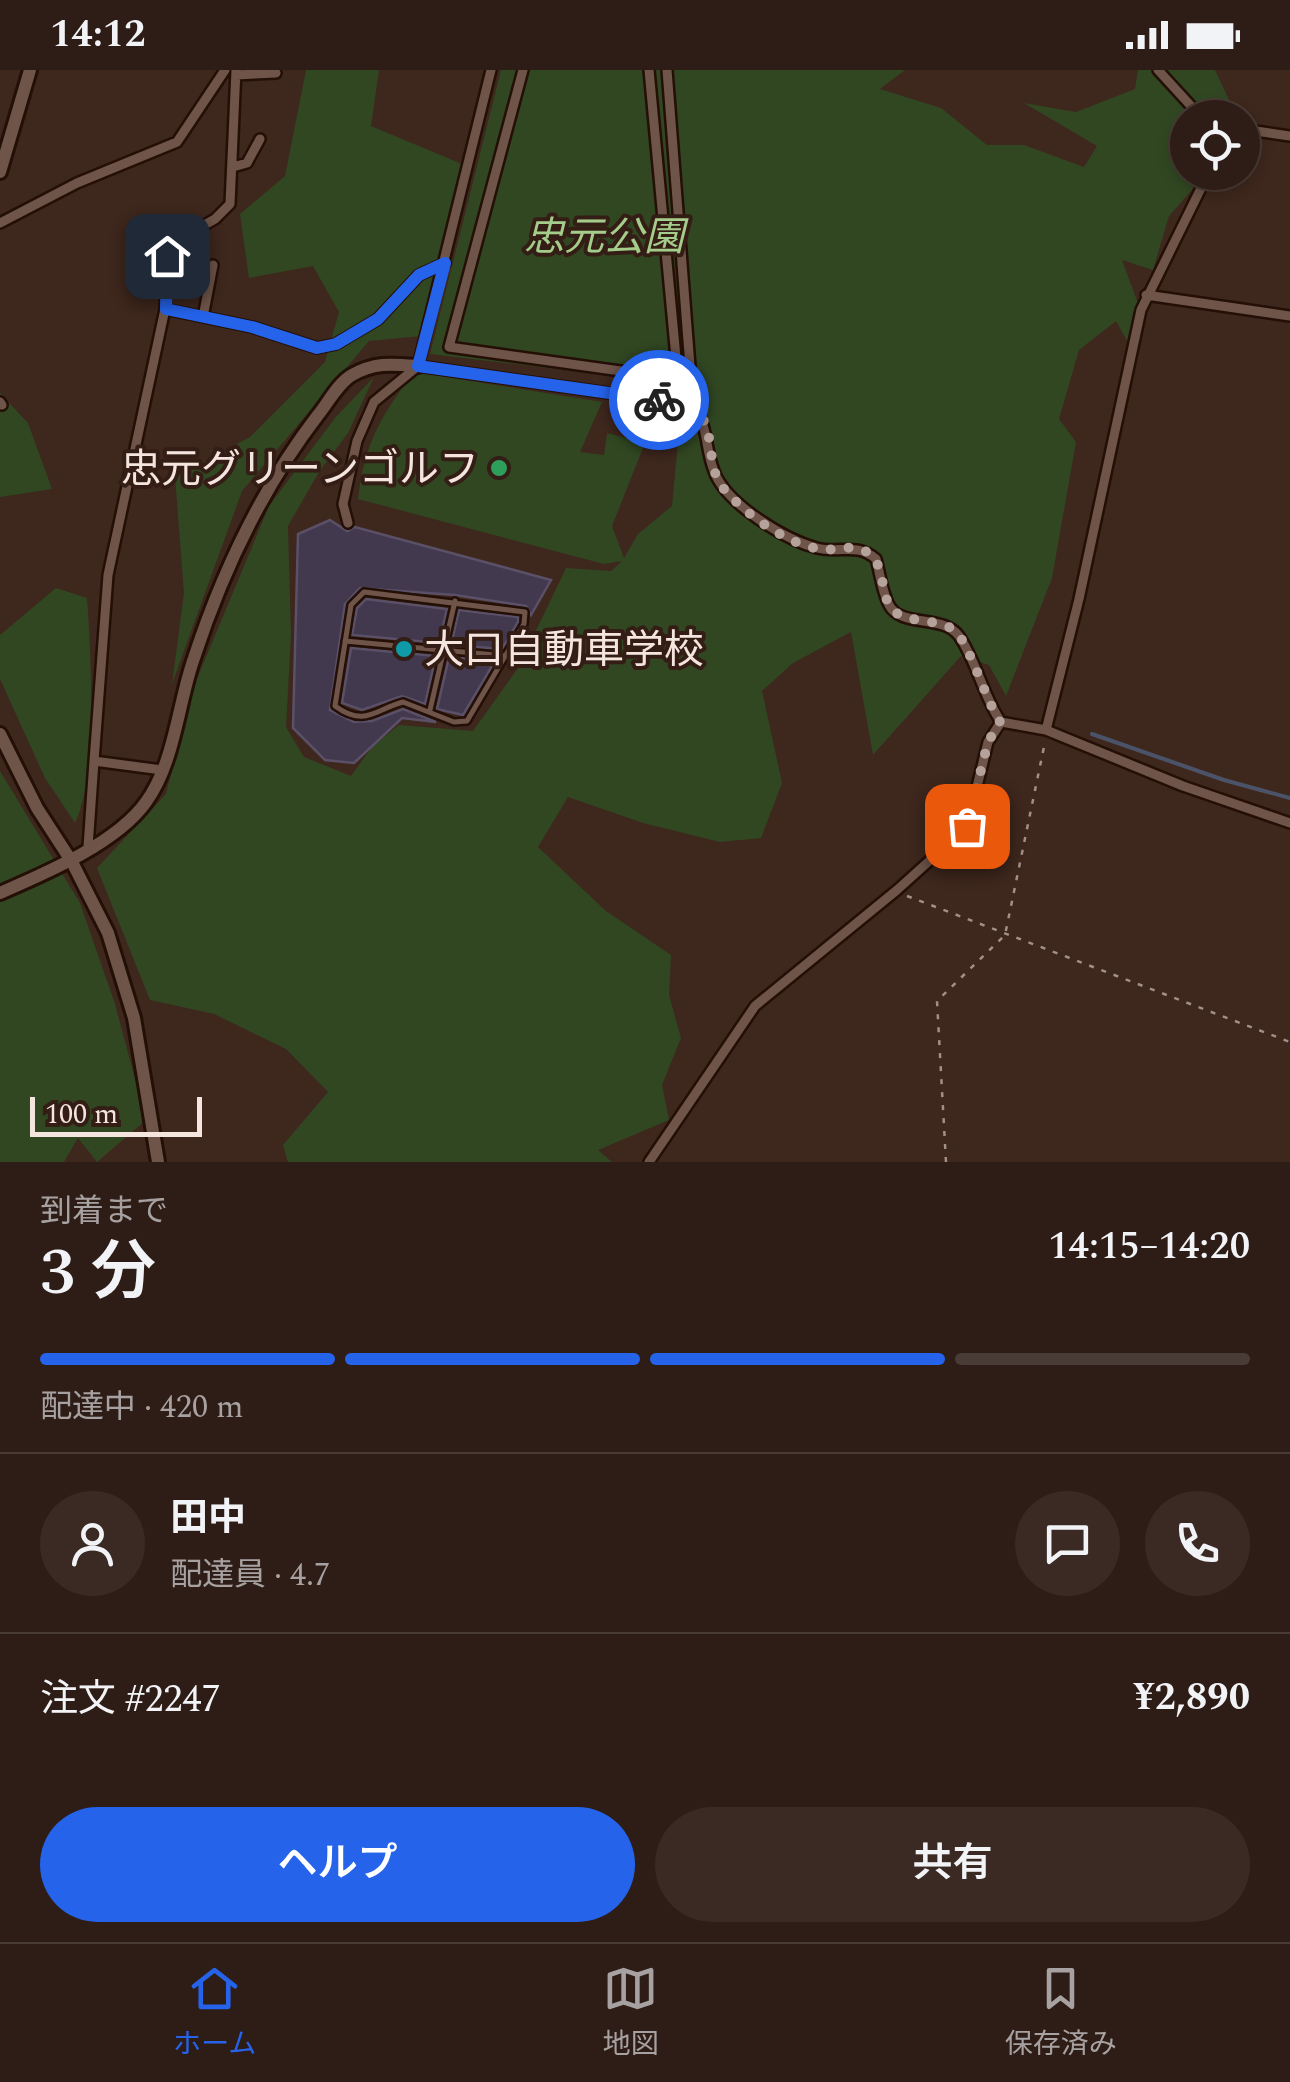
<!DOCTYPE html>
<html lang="ja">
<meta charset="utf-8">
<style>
:root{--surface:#2e1d16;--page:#3a2a23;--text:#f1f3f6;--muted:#a7a2a1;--line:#493b35;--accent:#2563eb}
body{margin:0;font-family:Spectral,"Noto Sans JP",serif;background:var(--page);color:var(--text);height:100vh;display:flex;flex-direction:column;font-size:38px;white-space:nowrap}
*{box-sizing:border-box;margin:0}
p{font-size:32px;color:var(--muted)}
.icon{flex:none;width:55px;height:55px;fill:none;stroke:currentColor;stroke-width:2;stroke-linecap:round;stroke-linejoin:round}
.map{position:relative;height:1092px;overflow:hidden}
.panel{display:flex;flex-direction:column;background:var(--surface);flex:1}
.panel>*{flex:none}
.buttons{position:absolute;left:1170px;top:30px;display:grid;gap:20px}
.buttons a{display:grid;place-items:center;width:90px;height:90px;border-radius:50%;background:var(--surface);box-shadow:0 5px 15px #0003,0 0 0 2px var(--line);font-size:50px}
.scale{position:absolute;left:30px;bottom:25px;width:172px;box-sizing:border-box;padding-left:10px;border:5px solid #f5e5df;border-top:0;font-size:28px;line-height:35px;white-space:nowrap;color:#f5e5df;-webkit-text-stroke:8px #331d14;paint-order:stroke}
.pin{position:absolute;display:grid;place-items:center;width:85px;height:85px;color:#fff;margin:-42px;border-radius:20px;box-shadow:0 5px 15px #0006}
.courier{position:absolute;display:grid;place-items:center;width:100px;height:100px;margin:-50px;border:8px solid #2563eb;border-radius:50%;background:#fff;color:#222;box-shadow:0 2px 12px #0007}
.summary em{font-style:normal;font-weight:600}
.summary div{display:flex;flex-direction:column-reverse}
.summary{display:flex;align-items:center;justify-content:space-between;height:170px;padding:0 40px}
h1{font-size:65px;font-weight:600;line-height:75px}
.bar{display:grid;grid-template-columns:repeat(4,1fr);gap:15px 10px;align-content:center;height:120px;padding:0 40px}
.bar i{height:12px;border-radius:8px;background:var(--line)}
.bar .active{background:var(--accent)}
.bar p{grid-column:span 4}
.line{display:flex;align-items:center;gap:25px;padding:0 40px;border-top:2px solid var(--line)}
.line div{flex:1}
.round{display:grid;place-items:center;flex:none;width:105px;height:105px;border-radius:52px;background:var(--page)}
.cta{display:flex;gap:20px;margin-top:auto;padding:20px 40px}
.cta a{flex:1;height:115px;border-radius:60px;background:var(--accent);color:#fff;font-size:40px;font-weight:600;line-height:115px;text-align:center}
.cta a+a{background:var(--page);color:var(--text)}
.status{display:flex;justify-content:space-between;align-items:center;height:70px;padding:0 50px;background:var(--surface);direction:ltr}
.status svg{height:28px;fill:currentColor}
.tab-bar{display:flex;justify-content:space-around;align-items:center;height:140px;border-top:2px solid var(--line);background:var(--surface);font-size:28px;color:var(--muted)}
.tab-bar a{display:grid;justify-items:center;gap:5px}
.tab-bar .active{color:var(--accent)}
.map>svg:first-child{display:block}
.green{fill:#314722}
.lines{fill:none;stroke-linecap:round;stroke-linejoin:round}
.stream{stroke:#4a5367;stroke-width:4}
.building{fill:#42394f;stroke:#5a5067;stroke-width:2.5}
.lane-casing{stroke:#240f06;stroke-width:10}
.street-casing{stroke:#240f06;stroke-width:14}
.secondary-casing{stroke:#240f06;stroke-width:18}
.path{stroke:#a28f87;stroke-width:2.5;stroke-dasharray:5 8;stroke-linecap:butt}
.lane{stroke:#6e5449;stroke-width:5}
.street{stroke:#6e5449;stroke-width:9}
.secondary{stroke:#6e5449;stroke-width:12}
.done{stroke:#b5a29b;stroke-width:10;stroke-dasharray:0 18}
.route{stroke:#2563eb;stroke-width:12}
.leisure-dot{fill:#2e9e5b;stroke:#331d14;stroke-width:4}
.culture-dot{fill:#0f9aa8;stroke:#331d14;stroke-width:4}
.labels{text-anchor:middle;stroke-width:8;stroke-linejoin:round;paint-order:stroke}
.park-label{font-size:40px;font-style:italic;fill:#a4cd8b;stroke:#331d14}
.poi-label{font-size:40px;fill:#f5e5df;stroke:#331d14;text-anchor:end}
</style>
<div class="status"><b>14:12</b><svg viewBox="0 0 49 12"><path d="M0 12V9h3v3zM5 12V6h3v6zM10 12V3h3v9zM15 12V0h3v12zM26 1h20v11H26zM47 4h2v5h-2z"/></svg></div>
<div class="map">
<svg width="1290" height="1092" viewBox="0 0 1290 1092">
<rect width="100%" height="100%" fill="#3e271d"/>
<path class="green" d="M 306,0 L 379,0 L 371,56 L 462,94 L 422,266 L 369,271 L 242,421 L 172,614 L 184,523 L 175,407 L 250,367 L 325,292 L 339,242 L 313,196 L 249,208 L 240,144 L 285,106 Z
M 501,0 L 905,0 L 880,19 L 941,38 L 987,75 L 1024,75 L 1084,97 L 1097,76 L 1024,33 L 1076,42 L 1135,19 L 1138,0 L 1215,0 L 1237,47 L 1188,48 L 1188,102 L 1207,103 L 1169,146 L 1153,200 L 1122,190 L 1139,236 L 1130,276 L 1116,251 L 1079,280 L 1059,349 L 1076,372 L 1052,508 L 1006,626 L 989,595 L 961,586 L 873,685 L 851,562 L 793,593 L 762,621 L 782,713 L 761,768 L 720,772 L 643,753 L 568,727 L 538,777 L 606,841 L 671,885 L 669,925 L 681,968 L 662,1015 L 669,1050 L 598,1080 L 612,1092 L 288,1092 L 283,1075 L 328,1022 L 286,979 L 214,944 L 150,930 L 97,798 L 166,724 L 191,623 L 269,436 L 335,348 L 374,307 L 348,363 L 319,402 L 288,456 L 291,565 L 286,657 L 304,687 L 351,706 L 372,677 L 399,655 L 473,661 L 518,598 L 566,498 L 611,501 L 622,491 L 604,494 L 358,429 C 365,373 380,347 414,302 L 602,332 L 580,382 L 604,385 L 607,363 L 645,373 L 612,456 L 624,488 L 638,464 L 672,436 L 679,361 L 709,363 L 707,339 L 681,314 L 430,284 Z
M 0,323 L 28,353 L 52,419 L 0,427 Z
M 56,518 L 87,528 C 91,582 98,707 75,753 L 45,708 L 0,609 L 0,565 Z
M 0,701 L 80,833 L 115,934 L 146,1050 L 97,1092 L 78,1068 L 64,1092 L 0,1092 Z"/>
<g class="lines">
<path class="stream" d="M 1092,664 L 1224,710 L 1290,728"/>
</g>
<path class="building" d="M 330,450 L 347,461 L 355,457 L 551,510 L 531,545 L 526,536 L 455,525 L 360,518 L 345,534 L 330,640 L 354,652 L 372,651 L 403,639 L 436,652 L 402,648 L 354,693 L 325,690 L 293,658 L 298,464 Z
M 366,529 L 447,539 L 439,573 L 352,565 L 357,538 Z
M 459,540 L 518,547 L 518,552 L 502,579 L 451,575 Z
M 351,578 L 436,586 L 425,634 L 402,626 L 362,640 L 342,633 Z
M 449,587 L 495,591 L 463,645 L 437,639 Z"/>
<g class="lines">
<defs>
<path id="lane" d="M 364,522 L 525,542 L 524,554 L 467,651 L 454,652 L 403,632 C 376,639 365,658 335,636 L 351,535 Z
M 345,571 L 506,586
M 430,640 L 455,531"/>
<path id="street" d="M 523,0 L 449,277 L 678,309 L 649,0
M 667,0 L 693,335 C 710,361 704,375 714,401 C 725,433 785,470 817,478 C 840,484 856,472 876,489 C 880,503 882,522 889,535 C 901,558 943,544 959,566 C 977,592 983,626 1001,652 L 1046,660 L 1183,716 L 1290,753
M 1158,0 L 1202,48
M 236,5 L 276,3
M 1242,59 L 1290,66
M 233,97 L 247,93 L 260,69
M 0,153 L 77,113 L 177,72 L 225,0
M 1146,225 L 1290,246
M 165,239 L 252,257 L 317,278 L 336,274 L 378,249 L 419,205 L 445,193
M 203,247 L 213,195
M 418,296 L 693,335
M 0,332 L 2,335
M 348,453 L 343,434 L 357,371 L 374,332 L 418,296 L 491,0
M 1046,660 L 1079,529 L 1141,240 L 1209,102
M 162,700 L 94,691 L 108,505 L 165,239 L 167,186 L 180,169 L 215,149 L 230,134 L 236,0
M 88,777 L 94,691
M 649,1092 L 755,936 L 897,820 L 967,757 L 988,672 L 1001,652"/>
<path id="secondary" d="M 0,102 L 30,0
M 0,664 L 37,738 L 72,792 L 108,863 L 134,948 L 158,1092
M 0,823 C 46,803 117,773 146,732 C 175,692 178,633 194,588 C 223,500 261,419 318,345 C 328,333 338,313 352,305 C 375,292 392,294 418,296"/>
</defs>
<use href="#lane" class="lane-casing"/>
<use href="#street" class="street-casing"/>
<use href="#secondary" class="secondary-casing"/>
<path class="path" d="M 907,826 L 1290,972
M 946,1092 L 937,931 L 1005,865 L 1045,672"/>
<use href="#lane" class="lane"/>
<use href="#street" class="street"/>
<use href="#secondary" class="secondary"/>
</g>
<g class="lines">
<path class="done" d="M 659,330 L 693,334 C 697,341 703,347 705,354 C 714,376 708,400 724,419 C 745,444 788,475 820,479 C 836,482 850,473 865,481 C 885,491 880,518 889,535 C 901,557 940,545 957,563 C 970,577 986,630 1000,652 L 988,672 L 967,756"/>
<path class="route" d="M 167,186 L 166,239 L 252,257 L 317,278 L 336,274 L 378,249 L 419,205 L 445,193 L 418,296 L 659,330"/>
</g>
<circle class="leisure-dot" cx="499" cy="398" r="10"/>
<circle class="culture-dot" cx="404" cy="579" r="10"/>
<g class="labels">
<g class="park-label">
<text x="604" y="180">忠元公園</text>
</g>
<g class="poi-label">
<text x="479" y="412">忠元グリーンゴルフ</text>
<text x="424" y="593" text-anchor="start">大口自動車学校</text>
</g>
</g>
</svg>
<div class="buttons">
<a><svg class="icon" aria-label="locate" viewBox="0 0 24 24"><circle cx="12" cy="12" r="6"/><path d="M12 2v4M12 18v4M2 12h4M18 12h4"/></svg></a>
</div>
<div class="scale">100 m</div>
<div class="pin" style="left:967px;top:756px;background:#ea580c"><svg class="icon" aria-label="bag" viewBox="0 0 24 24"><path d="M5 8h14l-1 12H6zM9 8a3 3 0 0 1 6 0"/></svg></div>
<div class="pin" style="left:167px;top:186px;background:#1f2937"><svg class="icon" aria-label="home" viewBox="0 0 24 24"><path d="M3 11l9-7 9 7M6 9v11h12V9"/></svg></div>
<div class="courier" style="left:659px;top:330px"><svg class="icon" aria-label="bike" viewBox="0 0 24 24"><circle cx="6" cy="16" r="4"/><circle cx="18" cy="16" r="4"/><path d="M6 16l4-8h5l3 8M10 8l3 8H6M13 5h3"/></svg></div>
</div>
<section class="panel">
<div class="summary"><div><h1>3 分</h1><p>到着まで</p></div><em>14:15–14:20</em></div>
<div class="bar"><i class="active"></i><i class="active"></i><i class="active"></i><i></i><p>配達中 · 420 m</p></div>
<div class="line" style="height:180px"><a class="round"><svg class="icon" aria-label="person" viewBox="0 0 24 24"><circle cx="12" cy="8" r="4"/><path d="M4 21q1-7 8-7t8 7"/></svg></a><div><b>田中</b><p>配達員 · 4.7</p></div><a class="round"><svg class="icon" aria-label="chat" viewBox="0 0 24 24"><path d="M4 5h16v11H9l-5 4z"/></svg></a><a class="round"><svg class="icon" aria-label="phone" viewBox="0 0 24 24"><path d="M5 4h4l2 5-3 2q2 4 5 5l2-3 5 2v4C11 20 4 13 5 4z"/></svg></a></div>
<div class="line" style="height:130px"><div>注文 #2247</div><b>¥2,890</b></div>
<div class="cta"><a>ヘルプ</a><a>共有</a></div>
</section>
<nav class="tab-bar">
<a class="active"><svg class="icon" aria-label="home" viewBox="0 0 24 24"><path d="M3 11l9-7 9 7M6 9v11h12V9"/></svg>ホーム</a>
<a><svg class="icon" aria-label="map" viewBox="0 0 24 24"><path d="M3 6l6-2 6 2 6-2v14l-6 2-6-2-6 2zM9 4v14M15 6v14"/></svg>地図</a>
<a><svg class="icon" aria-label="saved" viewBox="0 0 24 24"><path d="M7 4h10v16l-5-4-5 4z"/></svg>保存済み</a>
</nav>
